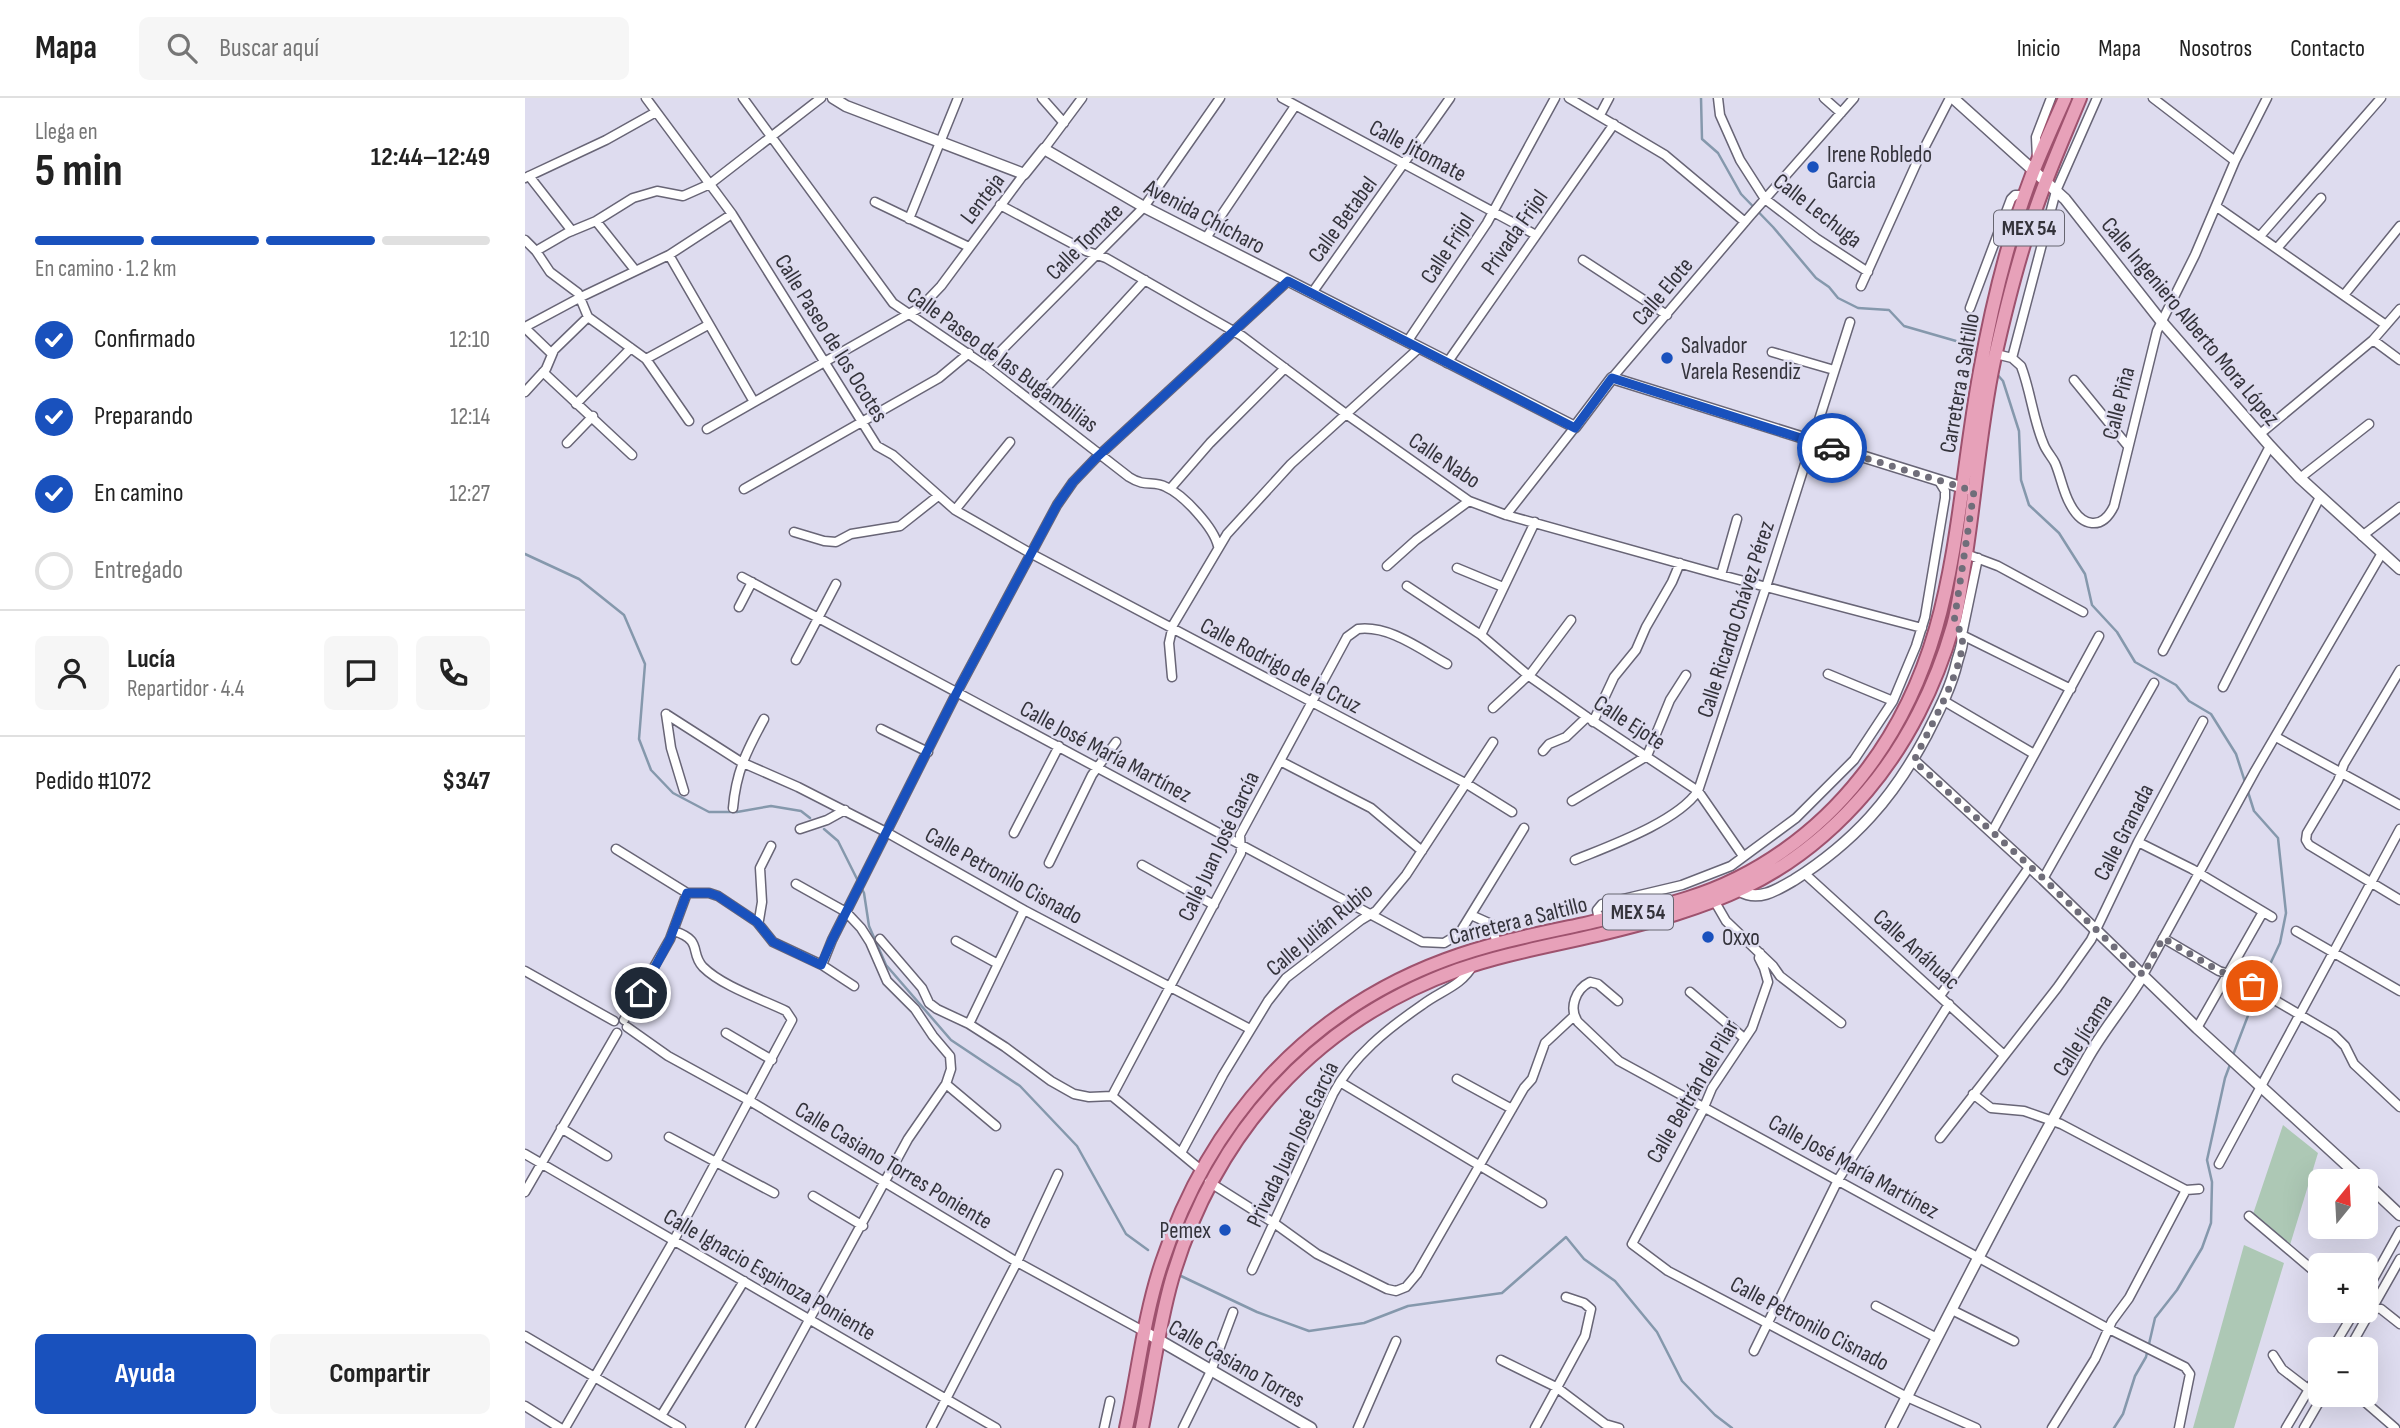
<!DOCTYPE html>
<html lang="es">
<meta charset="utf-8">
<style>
:root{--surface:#fff;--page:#f6f6f6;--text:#222;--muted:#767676;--line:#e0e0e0;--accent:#1951bd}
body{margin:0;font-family:"Sofia Sans Condensed",sans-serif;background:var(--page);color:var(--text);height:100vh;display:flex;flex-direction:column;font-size:26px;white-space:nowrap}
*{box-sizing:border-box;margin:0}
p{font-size:23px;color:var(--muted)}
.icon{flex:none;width:38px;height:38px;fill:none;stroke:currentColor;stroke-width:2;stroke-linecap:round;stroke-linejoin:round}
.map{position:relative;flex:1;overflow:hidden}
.side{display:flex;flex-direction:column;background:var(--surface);width:525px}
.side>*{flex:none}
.needle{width:46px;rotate:18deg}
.controls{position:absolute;left:1783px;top:1071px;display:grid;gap:14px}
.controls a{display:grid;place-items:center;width:70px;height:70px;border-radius:10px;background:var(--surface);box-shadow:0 7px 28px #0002;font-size:35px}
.pin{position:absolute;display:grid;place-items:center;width:60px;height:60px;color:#fff;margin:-30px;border:4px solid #fff;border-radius:50%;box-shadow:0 2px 7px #0007}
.courier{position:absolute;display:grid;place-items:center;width:70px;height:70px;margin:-35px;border:5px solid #1951bd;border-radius:50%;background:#fff;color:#222;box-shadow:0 2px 9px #0007}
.overview em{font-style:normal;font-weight:700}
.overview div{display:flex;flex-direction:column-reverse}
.overview{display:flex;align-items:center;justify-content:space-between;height:119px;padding:0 35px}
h1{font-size:46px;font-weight:700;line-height:52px}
.bar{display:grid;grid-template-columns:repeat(4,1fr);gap:10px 7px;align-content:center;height:84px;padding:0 35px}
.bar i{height:9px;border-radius:5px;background:var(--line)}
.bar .current{background:var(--accent)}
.bar p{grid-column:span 4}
.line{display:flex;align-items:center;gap:18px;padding:0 35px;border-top:2px solid var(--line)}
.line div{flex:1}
.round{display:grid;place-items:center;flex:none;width:74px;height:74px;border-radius:10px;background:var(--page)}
ol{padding:0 35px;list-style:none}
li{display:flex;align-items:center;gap:21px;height:77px}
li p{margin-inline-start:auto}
li .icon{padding:7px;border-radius:50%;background:var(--accent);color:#fff;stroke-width:4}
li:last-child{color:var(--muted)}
li i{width:38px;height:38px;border:4px solid var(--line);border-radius:50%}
.action{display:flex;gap:14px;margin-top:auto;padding:14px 35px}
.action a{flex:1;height:80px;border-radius:10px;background:var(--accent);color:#fff;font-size:28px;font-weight:700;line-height:80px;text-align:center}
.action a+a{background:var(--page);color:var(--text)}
header{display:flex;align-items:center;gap:42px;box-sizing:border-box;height:98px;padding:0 35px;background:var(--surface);border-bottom:2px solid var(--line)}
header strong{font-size:33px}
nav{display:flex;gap:38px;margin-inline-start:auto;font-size:24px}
.search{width:490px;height:63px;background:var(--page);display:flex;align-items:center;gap:18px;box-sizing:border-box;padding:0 24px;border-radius:10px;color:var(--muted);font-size:26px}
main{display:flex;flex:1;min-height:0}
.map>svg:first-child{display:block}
.green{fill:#adc8b5}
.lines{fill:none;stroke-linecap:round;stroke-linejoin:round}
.stream{stroke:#8598ac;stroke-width:2.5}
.minor-casing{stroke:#686576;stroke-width:11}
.tertiary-casing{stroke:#686576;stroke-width:13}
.primary-casing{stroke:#9e526e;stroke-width:16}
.minor{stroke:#fff;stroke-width:8}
.tertiary{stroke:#fff;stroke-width:10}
.primary{stroke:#e7a1b9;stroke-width:12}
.done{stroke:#706e7a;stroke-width:7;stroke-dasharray:0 12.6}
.route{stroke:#1951bd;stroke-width:9}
.poi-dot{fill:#1951bd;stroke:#dedcef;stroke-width:2.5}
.labels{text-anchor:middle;stroke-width:5;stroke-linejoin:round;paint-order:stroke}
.shield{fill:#dedcef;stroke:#676671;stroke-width:2}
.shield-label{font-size:21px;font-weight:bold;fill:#34333b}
.street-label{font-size:23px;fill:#34333b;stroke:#dedcef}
.poi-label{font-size:23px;fill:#34333b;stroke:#dedcef;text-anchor:start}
</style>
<header>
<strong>Mapa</strong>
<div class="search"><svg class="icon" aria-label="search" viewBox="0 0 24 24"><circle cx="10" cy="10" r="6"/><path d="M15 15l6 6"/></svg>Buscar aquí</div>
<nav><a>Inicio</a><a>Mapa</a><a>Nosotros</a><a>Contacto</a></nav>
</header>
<main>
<section class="side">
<div class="overview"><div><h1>5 min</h1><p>Llega en</p></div><em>12:44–12:49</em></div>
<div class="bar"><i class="current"></i><i class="current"></i><i class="current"></i><i></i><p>En camino · 1.2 km</p></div>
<ol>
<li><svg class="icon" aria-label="check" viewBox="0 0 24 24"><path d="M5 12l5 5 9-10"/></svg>Confirmado<p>12:10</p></li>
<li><svg class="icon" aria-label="check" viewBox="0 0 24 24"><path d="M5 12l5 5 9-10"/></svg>Preparando<p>12:14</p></li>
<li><svg class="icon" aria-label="check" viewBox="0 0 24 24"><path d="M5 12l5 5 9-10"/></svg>En camino<p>12:27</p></li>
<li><i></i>Entregado</li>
</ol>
<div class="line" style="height:126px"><a class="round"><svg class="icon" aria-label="person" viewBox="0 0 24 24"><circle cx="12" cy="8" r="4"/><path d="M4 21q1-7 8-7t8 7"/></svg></a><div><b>Lucía</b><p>Repartidor · 4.4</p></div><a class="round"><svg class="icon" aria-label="chat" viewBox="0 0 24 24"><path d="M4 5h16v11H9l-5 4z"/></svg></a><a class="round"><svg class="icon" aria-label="phone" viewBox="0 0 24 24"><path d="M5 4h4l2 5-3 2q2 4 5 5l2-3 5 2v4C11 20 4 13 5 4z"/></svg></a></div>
<div class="line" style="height:91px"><div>Pedido #1072</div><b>$347</b></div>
<div class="action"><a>Ayuda</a><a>Compartir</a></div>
</section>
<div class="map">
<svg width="1875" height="1330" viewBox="0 0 1875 1330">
<rect width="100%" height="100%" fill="#dedcef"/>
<path class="green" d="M 1758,1027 L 1793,1055 L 1765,1147 L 1728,1116 Z
M 1719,1147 L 1759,1165 L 1709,1330 L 1668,1330 Z"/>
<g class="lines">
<path class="stream" d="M 1176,0 L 1177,41 L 1193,55 L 1216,96 L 1248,129 L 1291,180 L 1304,189 L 1313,200 L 1333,210 L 1364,212 L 1379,228 L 1431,243 L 1452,255
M 1471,275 L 1478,283 L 1494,333 L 1496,382 L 1504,407 L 1534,435 L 1560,476 L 1567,507 L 1592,534 L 1610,564 L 1651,587 L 1664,603 L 1686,616 L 1711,656 L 1720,684
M 0,456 L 54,481 L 99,517 L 120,566 L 114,641 L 126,672 L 148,695 L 184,714 L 212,714 L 246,708 L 276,713 L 285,720
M 299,731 L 313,743 L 339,795 L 344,828 L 361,867 L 426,942 L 495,988 L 552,1048 L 601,1136 L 623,1152
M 1708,957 L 1732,894 L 1755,845 L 1761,815 L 1753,740 L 1729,713 L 1723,694
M 656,1178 L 732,1214 L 784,1233 L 839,1225 L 883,1208 L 977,1195 L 1041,1139 L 1059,1161 L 1090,1183 L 1132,1234 L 1157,1283 L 1190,1317 L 1207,1330
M 1589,1330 L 1598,1316 L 1610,1278 L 1621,1259 L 1630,1220 L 1652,1192 L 1677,1150 L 1686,1125 L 1687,1084 L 1682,1062 L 1700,980 L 1706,964"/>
<defs>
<path id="minor" d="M 121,0 L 207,116 L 352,348 L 368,357 L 430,412 L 505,455 L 942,686 L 987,714
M 218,0 L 368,205 L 461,268 L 604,379 C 621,390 628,382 641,389 C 659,397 689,430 693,448
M 517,0 L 539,25
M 757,0 L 1011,137
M 1044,0 L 1140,57 L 1220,124
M 1193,0 L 1195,17 L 1215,62 L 1240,101 L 1291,140 L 1343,174
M 1299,0 L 1316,15
M 1628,0 L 1710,63
M 1075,17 L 1084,0
M 519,51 L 557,0
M 1512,61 L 1511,39 L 1526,0
M 4,78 L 47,133
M 0,80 L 81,42 L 131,14
M 350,104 L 444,149
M 475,107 L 561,153 L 581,160 L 717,238 L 821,316 L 944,403 L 981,417 L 1196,477 L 1397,530
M 1692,109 L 1861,227
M 384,121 L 433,0
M 71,123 L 110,172
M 1736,137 L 1856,0
M 681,140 L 770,8
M 0,142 L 11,153 L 25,174 L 53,195 L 63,219 L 121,261 L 164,323
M 1753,149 L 1796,100
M 11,153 L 42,135 L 71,123 L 108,100 L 132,93 L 158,98 L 185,86 L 296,0
M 144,157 L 229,304
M 1058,162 L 1142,217
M 1336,188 L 1392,64 L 1425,0
M 787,195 L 925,0
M 1819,197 L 1875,128
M 1445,210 L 1486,101 L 1490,97 L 1500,97
M 0,229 L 56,199 L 144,157 L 207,116
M 0,230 L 27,256
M 1848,242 L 1875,262
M 882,244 L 962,125 L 1030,0
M 1247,254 L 1309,272
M 1471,256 L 1487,260 L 1496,268 C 1506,294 1508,322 1519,347 C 1522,354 1527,359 1530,365 C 1536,379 1538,394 1545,406 C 1557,429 1577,433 1589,408 L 1632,233 L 1670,157 L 1710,63 L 1742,0
M 1487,260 L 1531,93 L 1572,0
M 121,261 L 183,227
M 922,265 L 1089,26
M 461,268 L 619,109 L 695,0
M 18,274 L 107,357
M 1087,280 L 1225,118 L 1329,0
M 1549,282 L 1602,347
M 0,294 L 21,271 L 29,252 L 63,219
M 508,304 L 620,182
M 51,306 L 106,250
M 182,331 L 396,209 L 416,188 L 499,76
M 1735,336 L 1848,242 L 1875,211
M 42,345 L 68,318
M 1775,380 L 1844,326
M 219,391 L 414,280 L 444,255
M 645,391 L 685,345 L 760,270
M 430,412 L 485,344
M 981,417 L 1050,329
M 269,434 L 299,443 L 311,444 L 326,436 L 375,428 L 413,398
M 1837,438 L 1875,409
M 1441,456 L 1473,468 L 1558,514
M 1453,460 L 1437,537 L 1546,591
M 862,468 L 891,442 L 944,403
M 932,470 L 978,489
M 1196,477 L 1212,421
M 217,479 L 897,844 L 919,845 L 934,836 L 999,730
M 882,488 L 956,537 L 1004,578 L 1062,619 L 1173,693 L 1218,758
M 214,509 L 227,484
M 956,537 L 1010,424
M 1638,553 L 1745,348
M 271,562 L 311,486
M 1875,572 L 1819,666 L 1813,683 L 1782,735 L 1781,742 L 1784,747 L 1875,802
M 1303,576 L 1368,603
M 647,579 L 644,545 L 648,527 L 702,436 L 766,366 L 894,250
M 1698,589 L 1795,399
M 1419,603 L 1509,656
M 968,610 L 1007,574 L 1046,522
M 141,616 L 216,664 L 273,689 L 361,734 L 499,812 L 725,931
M 141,616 L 146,650 L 159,693
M 1068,624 L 1089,579 L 1111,552 L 1121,529 L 1147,484 L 1155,465
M 356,631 L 403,654
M 1751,639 L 1875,707
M 1018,653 L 1024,646 L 1041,639 L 1062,619
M 755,663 L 846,710 L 897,753
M 1047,703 L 1122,658 L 1145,602 L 1161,577
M 208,710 C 211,674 222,652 239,621
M 275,731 L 302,722 L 320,712
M 1467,734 L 1574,538
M 489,735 L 534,648
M 1613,744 L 1667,771 L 1747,819
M 91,751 L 162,795 L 184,795 L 193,798 L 232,824 L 248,844 L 297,867 L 329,888
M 1050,762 C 1084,748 1152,724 1173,693 L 1241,489 L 1325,224
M 524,765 L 567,677 L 591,644
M 617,767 L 689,807
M 1279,775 L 1479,957
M 1518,781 L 1629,585
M 271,786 L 321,814 L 336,830 L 345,844 L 362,883 L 390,911 L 408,938 L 425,958 L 426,971 L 421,986 L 471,1028
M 1190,804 L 1201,823 L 1248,868 L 1255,878 L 1316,925
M 946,817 L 966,826 L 972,845
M 1074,822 L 1072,812 L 1077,806 L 1157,787 L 1206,768 L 1271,720 L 1329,662 L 1368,603 L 1391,548 L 1400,519 L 1420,400 L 1420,393 L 1414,383
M 232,824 L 234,822 L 237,804 L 235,770 L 246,748
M 1771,833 L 1875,893
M 1638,840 L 1694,873 L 1710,878 L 1727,888
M 355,841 L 397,890 L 404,905 L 412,911 L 444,926 L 480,949 L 526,983 L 549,996 L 564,999 L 587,998 L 676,1072
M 431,843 L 473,866
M 1235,855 L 1234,860 L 1239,870 L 1243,884 L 1227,930 L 1187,990 L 1177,1014 L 1107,1146 L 1143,1173 L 1382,1299 L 1451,1330
M 297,867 L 307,842 L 432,594 L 532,407 L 548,384 L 570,361 L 763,183
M 0,873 L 89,923
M 1618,877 L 1730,673 L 1857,455
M 1165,894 L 1219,940
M 1415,898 L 1505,768
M 1748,901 L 1809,937 L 1820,948 L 1829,966 L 1875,1009
M 1093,903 L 1073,886 L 1065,884 C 1051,891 1043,910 1053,924 L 1094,963 L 1584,1231 L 1660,1269 L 1665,1276 L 1654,1330
M 99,922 L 145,841 L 162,795
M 444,926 L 499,812
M 102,929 L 143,958 L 225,1003 L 492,1164 L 620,1234
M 1672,930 L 1738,814
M 201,935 L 247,962
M 932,981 L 987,1011
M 815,984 L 1017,1105
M 1448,996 L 1466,1010 L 1499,1013 L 1536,1026 L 1661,1092 L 1674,1091
M 587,998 L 716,755 L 715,737 L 822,539 L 833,531 C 864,527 895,551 922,566
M 36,1030 L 82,1058
M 144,1039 L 249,1095
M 1415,1040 L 1532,890 L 1566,842 L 1613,744 L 1678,623
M 656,1055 L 698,977 L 743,903 L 761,880 L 836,822 L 851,813 L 881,777 L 968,644
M 0,1056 L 471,1330
M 1694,1066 L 1875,731
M 684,1084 L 749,1125 L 792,1156 L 862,1191 L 871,1193 L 881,1189 L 892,1176 L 999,990 L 1007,981 L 1020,945 L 1049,918
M 0,1094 L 92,935
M 288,1098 L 338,1128
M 1724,1118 L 1796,1179
M 727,1172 L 808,996 C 828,958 862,931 897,907 C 915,893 937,888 948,867
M 1841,1194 L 1875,1133
M 1351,1208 L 1412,1240
M 1841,1209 L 1856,1211 L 1875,1226
M 1427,1212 L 1489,1243
M 0,1238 L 156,1330
M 1807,1251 L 1830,1213
M 1824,1251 L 1875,1161
M 1229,1253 L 1313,1082 L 1424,906
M 1748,1257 L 1757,1271 L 1796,1301
M 976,1262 L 1031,1289 L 1080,1326 L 1094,1330
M 1832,1297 L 1870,1330
M 0,1308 L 35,1330
M 136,1318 L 219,1183
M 40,1330 L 149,1142 L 267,922 L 261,913 C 236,901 197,888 178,869 C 164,854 179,843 149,833
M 225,1330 L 383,1041 L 421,986
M 406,1330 L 492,1164 L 533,1076
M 579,1330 L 585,1303
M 658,1330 L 686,1273 L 708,1214
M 833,1330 L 871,1243
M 1010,1330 L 1060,1238 L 1066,1211 L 1059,1205 L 1041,1199
M 1527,1330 L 1570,1261 L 1587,1223 L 1604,1200 L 1661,1092
M 1761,1330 L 1796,1271
M 1779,1330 L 1797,1299"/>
<path id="tertiary" d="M 308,0 L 321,8 L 499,76 L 519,51 L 619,109 L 1050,329 L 1087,280 L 1442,391
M 1428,0 L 1540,101 L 1636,223 L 1745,348 L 1775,380 L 1875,471
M 1389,663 L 1518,781 L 1672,930 L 1839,1083
M 1215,793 C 1233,804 1252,792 1269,782 C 1329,744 1368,700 1401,638 C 1413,614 1426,590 1432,564 C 1434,556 1439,545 1437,538 C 1436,533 1432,528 1429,524
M 1841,1085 L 1875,1117
M 620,1234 L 786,1330
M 1366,1330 C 1429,1206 1492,1082 1562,961 C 1578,932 1601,906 1618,877"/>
<path id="primary" d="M 601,1330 C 613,1275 619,1217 637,1164 C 684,1023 780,914 920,862 C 965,845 1012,836 1059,826 C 1093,818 1129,811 1163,800 C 1231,779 1292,735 1336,679 C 1434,556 1428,419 1455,273 C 1467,206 1484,137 1508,74 C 1518,49 1529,25 1540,0
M 617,1330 C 627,1281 633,1230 647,1181 C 690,1035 789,924 933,872 C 978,856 1025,848 1072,837 C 1184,810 1264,785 1342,693 C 1382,646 1411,587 1428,528 C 1433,511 1435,493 1438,475 C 1450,405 1454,333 1469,263 C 1480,214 1492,164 1509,116 C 1522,77 1539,39 1555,0"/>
</defs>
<use href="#minor" class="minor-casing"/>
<use href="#tertiary" class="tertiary-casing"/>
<use href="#primary" class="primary-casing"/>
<use href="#minor" class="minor"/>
<use href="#tertiary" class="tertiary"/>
<use href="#primary" class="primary"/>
</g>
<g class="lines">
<path class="done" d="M 1307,350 L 1449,393 L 1429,524 C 1432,528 1436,533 1437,538 C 1442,566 1401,636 1389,663 L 1518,780 L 1618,877 L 1638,840 L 1694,873 L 1710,878 L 1727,888"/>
<path class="route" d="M 116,895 L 145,841 L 162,795 L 184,795 L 193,798 L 232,824 L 248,844 L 296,867 L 307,842 L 432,594 L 532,407 L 548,384 L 570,361 L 763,183 L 1050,330 L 1087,280 L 1307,350"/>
</g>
<g class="poi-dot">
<circle cx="1288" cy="69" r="7"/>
<circle cx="1142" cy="260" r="7"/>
<circle cx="1183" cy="839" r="7"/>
<circle cx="700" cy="1132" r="7"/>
</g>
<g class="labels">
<g class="shield">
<rect x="1469" y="112.5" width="70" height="35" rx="5"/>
<rect x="1078" y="796.5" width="70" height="35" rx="5"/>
</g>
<g class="shield-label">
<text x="1504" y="137">MEX 54</text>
<text x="1113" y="821">MEX 54</text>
</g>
<g class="street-label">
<text transform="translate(893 52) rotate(28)" y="8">Calle Jitomate</text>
<text transform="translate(457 100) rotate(-53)" y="8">Lenteja</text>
<text transform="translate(1293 112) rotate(38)" y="8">Calle Lechuga</text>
<text transform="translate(680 118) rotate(28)" y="8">Avenida Chícharo</text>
<text transform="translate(817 121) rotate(-54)" y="8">Calle Betabel</text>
<text transform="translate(989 134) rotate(-55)" y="8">Privada Frijol</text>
<text transform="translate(559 143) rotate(-45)" y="8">Calle Tomate</text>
<text transform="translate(922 150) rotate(-57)" y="8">Calle Frijol</text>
<text transform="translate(1137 193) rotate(-50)" y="8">Calle Elote</text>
<text transform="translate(1666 223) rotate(50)" y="8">Calle Ingeniero Alberto Mora López</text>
<text transform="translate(307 240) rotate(58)" y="8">Calle Paseo de los Ocotes</text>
<text transform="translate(478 261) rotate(36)" y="8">Calle Paseo de las Bugambilias</text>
<text transform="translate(1434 285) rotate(-80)" y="8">Carretera a Saltillo</text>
<text transform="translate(1593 305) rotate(-76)" y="8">Calle Piña</text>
<text transform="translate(920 362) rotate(34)" y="8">Calle Nabo</text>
<text transform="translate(1210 521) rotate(-72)" y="8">Calle Ricardo Chávez Pérez</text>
<text transform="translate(756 567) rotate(28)" y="8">Calle Rodrigo de la Cruz</text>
<text transform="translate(1105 624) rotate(33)" y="8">Calle Ejote</text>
<text transform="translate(581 653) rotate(28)" y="8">Calle José María Martínez</text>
<text transform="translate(1598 734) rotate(-63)" y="8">Calle Granada</text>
<text transform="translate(693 748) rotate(-65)" y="8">Calle Juan José García</text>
<text transform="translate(479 777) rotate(29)" y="8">Calle Petronilo Cisnado</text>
<text transform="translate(993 822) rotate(-14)" y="8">Carretera a Saltillo</text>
<text transform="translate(794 831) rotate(-40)" y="8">Calle Julián Rubio</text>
<text transform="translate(1392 851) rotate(42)" y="8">Calle Anáhuac</text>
<text transform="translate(1557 937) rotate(-58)" y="8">Calle Jícama</text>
<text transform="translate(1167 993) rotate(-60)" y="8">Calle Beltrán del Pilar</text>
<text transform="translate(767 1046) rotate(-64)" y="8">Privada Juan José García</text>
<text transform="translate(369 1067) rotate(31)" y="8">Calle Casiano Torres Poniente</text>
<text transform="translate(1329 1068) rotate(29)" y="8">Calle José María Martínez</text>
<text transform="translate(245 1176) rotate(30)" y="8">Calle Ignacio Espinoza Poniente</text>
<text transform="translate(1285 1225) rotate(28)" y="8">Calle Petronilo Cisnado</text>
<text transform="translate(712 1265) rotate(30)" y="8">Calle Casiano Torres</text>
</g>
<g class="poi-label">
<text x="1302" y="64">Irene Robledo<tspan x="1302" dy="26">Garcia</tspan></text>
<text x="1156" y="255">Salvador<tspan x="1156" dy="26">Varela Resendiz</tspan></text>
<text x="1197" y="847">Oxxo</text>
<text x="686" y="1140" text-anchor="end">Pemex</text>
</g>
</g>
</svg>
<div class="controls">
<a><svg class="needle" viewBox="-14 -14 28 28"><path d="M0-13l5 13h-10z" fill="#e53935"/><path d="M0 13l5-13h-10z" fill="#767676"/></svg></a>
<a>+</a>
<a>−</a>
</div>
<div class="pin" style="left:1727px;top:888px;background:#ea580c"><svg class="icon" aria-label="bag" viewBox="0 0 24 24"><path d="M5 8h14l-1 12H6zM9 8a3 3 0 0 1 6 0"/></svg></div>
<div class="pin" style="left:116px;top:895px;background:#1f2937"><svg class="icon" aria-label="home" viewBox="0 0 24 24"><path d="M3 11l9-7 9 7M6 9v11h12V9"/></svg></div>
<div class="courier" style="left:1307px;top:350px"><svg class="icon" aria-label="car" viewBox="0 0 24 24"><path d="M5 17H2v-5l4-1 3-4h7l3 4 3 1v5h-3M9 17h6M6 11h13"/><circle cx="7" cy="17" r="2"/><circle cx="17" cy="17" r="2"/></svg></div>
</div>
</main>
